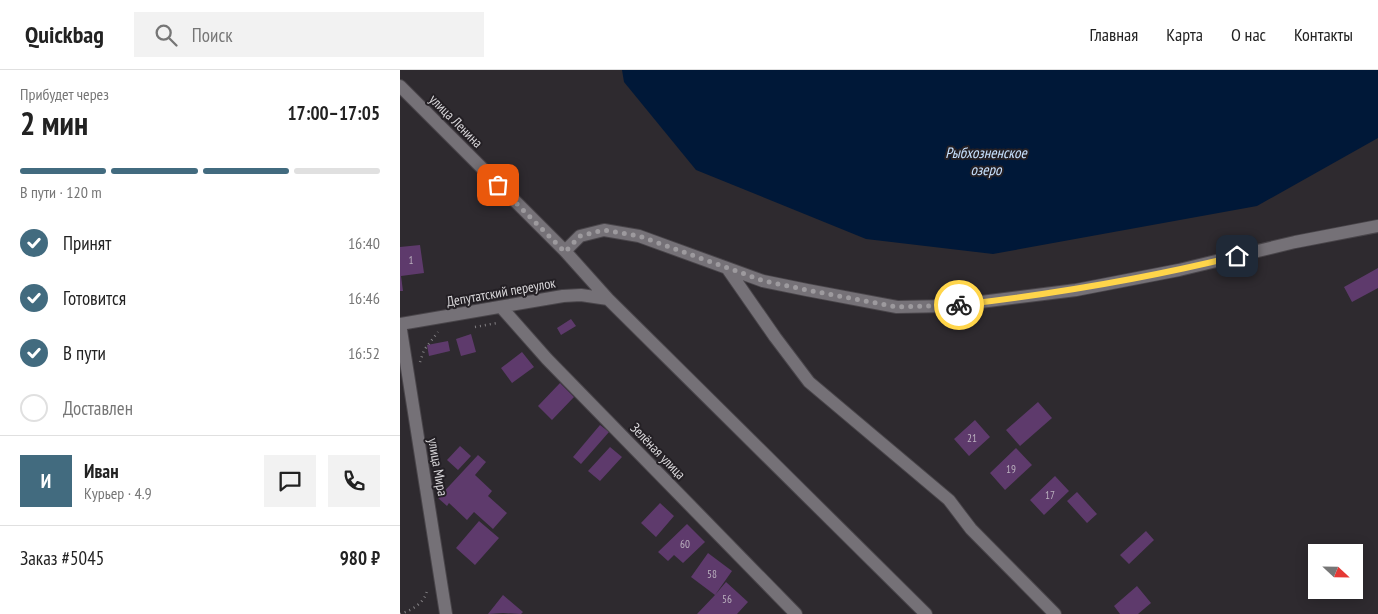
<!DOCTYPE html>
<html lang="ru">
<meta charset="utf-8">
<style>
:root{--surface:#fff;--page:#f2f2f2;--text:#222;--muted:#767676;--line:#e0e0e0;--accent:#426b7f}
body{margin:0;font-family:"PT Sans Narrow",sans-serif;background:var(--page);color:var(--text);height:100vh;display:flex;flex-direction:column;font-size:19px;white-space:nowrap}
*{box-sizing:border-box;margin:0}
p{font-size:16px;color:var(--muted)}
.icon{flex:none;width:28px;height:28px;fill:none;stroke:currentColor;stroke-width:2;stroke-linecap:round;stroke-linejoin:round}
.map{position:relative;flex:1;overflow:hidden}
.side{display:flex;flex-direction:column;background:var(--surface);width:400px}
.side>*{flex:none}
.needle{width:32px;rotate:112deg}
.buttons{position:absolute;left:908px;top:474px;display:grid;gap:10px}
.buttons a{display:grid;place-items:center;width:55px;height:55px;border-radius:0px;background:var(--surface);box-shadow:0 2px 12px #0003;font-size:25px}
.pin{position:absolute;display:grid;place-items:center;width:42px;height:42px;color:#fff;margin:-21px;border-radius:10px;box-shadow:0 2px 8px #0006}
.courier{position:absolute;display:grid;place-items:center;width:50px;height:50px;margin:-25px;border:4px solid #ffd54a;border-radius:50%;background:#fff;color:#222;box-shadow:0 1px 6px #0007}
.overview em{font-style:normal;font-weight:800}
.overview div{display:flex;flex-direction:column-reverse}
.overview{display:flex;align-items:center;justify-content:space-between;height:85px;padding:0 20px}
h1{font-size:32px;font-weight:800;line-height:38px}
.bar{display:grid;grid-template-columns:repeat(4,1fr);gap:8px 5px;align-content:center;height:60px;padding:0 20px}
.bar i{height:6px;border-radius:4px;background:var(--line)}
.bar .current{background:var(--accent)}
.bar p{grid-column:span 4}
.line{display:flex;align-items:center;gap:12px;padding:0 20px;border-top:1px solid var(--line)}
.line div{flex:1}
.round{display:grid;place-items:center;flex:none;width:52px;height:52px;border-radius:0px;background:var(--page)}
ol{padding:0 20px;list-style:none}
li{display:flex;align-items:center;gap:15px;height:55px}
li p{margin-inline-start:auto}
li .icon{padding:5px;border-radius:50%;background:var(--accent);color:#fff;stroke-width:4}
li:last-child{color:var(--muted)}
li i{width:28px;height:28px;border:2px solid var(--line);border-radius:50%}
header{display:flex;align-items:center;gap:30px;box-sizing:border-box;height:70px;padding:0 25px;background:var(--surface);border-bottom:1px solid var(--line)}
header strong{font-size:24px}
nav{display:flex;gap:28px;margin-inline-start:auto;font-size:18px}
.search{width:350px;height:45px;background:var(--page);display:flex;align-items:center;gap:12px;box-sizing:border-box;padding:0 18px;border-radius:0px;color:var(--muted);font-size:19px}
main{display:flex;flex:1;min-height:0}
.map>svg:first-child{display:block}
.water{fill:#001838}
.building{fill:#5e3a6c}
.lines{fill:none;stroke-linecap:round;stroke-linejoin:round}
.minor-casing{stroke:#49454a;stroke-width:14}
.path{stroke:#838084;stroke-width:2.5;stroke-dasharray:1 4;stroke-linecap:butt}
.minor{stroke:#757177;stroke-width:12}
.done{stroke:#9d9a9e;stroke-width:5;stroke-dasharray:0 9}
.route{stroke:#ffd54a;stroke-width:6}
.labels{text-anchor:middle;stroke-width:4;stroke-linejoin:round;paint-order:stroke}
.number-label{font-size:11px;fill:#bab0be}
.street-label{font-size:14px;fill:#d9d7da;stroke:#242025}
.water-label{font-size:15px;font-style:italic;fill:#c7e0fd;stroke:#242025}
</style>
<header>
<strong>Quickbag</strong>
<div class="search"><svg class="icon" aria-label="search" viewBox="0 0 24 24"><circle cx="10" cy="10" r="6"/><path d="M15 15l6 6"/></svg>Поиск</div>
<nav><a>Главная</a><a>Карта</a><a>О нас</a><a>Контакты</a></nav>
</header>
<main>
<section class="side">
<div class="overview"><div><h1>2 мин</h1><p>Прибудет через</p></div><em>17:00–17:05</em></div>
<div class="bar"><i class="current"></i><i class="current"></i><i class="current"></i><i></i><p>В пути · 120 m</p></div>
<ol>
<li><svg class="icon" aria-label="check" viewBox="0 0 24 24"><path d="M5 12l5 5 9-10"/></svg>Принят<p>16:40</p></li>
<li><svg class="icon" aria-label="check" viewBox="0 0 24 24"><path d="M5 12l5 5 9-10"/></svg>Готовится<p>16:46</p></li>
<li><svg class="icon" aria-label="check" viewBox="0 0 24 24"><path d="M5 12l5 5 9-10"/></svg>В пути<p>16:52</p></li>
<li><i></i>Доставлен</li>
</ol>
<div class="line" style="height:90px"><b class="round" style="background:var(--accent);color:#fff">И</b><div><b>Иван</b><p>Курьер · 4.9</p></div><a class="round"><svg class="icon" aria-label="chat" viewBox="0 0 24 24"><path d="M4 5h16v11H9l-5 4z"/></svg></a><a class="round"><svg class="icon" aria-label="phone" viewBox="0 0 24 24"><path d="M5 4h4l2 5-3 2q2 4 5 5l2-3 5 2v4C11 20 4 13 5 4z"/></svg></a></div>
<div class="line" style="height:65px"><div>Заказ #5045</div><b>980 ₽</b></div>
</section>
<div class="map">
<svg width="978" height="544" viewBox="0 0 978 544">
<rect width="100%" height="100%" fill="#2e2a2f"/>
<path class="water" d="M 222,0 L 978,0 L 978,68 L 857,136 L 593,184 L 466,169 L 296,100 L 224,12 Z"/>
<path class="building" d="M 20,175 L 24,203 L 1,206 L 3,221 L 0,221 L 0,177 Z
M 978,198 L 978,218 L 952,232 L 944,217 Z
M 171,249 L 176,256 L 161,265 L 157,258 Z
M 71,264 L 76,282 L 61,286 L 56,269 Z
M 48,271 L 50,281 L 29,286 L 27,275 Z
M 122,282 L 134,297 L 112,313 L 101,298 Z
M 160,313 L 174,327 L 152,350 L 138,336 Z
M 638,332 L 652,348 L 620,376 L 606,360 Z
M 575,350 L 590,367 L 569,386 L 554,369 Z
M 200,355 L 209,362 L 181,394 L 173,387 Z
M 60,376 L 71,386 L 58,400 L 47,390 Z
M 210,377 L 222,387 L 200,411 L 188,401 Z
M 616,378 L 632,395 L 605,420 L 590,403 Z
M 78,385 L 86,392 L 75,405 L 92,421 L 88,426 L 107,443 L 93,459 L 74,442 L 67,450 L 49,433 L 47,436 L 38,428 Z
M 655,406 L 669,421 L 644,445 L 630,430 Z
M 677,422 L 697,444 L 687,453 L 667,431 Z
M 260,433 L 274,446 L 256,467 L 241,453 Z
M 79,451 L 99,468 L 75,495 L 56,478 Z
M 287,454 L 305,472 L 283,493 L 274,485 L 268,491 L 258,482 Z
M 746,461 L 754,470 L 729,494 L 720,485 Z
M 308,483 L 332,501 L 315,525 L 326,512 L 348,532 L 337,544 L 297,544 L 315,525 L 291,507 Z
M 737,516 L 751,533 L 738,544 L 720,544 L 714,536 Z
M 103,525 L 123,542 L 121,544 L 103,543 L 88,544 Z"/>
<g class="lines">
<defs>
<path id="minor" d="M 0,16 L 165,181 L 208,229 L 526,544
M 165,181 L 180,166 L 204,160 L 239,166 L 363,211 L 407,220 L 497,237 L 549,236 L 676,220 L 779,200 L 895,172 L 978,156
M 327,198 L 375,267 L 409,312 L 549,430 L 571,459 L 655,544
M 101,237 L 147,289 L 396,544
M 0,254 L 46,544
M 0,254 L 163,226 L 181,225 L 208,229"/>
</defs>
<use href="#minor" class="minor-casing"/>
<path class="path" d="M 75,257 L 97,253
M 20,292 L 24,280 L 38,262
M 0,544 C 12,540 25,533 27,520"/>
<use href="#minor" class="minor"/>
</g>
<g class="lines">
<path class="done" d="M 98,115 L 165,182 L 180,166 L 204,160 L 239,166 L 364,211 L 407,220 L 497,237 L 559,235"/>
<path class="route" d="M 559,235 C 653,224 744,209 837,186"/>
</g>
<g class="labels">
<g class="number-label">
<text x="11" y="194">1</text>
<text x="572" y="372">21</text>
<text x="611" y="403">19</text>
<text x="650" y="429">17</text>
<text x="285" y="478">60</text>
<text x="312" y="508">58</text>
<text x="327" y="533">56</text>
</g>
<g class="street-label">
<text transform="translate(56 51) rotate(45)" y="5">улица Ленина</text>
<text transform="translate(101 222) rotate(-10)" y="5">Депутатский переулок</text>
<text transform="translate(258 381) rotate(46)" y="5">Зелёная улица</text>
<text transform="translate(38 397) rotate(80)" y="5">улица Мира</text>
</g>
<g class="water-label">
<text x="586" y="88">Рыбхозненское<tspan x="586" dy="17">озеро</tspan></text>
</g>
</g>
</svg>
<div class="buttons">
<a><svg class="needle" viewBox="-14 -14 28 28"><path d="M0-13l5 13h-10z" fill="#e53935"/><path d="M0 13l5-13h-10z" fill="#767676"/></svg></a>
</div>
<div class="pin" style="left:98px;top:115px;background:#ea580c"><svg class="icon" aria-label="bag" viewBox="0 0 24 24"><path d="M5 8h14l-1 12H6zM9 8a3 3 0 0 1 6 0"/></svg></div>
<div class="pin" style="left:837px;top:186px;background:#1f2937"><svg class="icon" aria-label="home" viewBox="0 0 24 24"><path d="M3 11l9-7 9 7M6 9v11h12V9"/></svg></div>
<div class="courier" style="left:559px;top:235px"><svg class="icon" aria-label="bike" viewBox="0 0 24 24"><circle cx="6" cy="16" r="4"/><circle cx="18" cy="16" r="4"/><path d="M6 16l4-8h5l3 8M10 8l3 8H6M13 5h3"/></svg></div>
</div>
</main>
